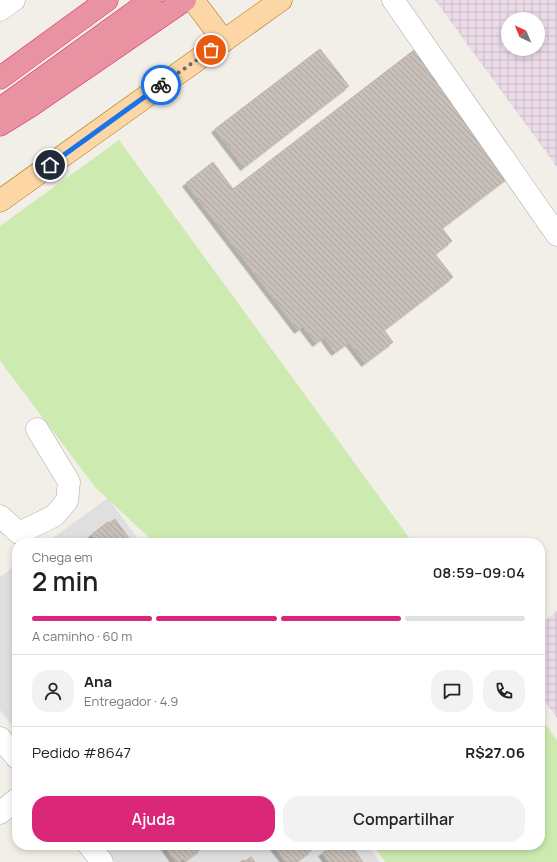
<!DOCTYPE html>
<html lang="pt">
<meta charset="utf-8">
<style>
:root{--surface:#fff;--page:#f2f2f2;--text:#222;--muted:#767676;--line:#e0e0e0;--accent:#db2777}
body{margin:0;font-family:Manrope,sans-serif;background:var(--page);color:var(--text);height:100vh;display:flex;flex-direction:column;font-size:15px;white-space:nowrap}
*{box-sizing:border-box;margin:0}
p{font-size:13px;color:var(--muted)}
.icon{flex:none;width:22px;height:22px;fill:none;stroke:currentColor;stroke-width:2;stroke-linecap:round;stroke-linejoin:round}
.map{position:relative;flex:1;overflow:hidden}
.details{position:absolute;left:12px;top:538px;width:533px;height:312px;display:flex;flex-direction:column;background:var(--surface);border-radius:16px;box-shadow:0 2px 6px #0003}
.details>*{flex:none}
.needle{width:26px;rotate:316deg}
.buttons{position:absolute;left:501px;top:12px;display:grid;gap:8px}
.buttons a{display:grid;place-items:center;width:44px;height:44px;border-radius:50%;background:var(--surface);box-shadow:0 2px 6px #0003;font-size:20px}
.pin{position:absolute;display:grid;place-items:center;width:34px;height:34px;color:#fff;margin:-17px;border:2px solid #fff;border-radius:50%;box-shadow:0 1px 4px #0007}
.courier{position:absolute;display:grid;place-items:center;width:40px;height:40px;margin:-20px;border:3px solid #1a73e8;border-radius:50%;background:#fff;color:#222;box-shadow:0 1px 5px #0007}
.head em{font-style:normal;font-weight:600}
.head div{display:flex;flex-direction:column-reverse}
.head{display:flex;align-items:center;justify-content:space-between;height:68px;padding:0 20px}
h1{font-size:26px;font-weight:600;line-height:30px}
.bar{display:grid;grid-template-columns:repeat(4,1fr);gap:6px 4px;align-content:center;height:48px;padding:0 20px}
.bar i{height:5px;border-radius:3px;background:var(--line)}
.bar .on{background:var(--accent)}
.bar p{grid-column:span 4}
.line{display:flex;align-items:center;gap:10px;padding:0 20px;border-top:1px solid var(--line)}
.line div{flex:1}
.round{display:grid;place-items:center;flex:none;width:42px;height:42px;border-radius:16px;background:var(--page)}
.action{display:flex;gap:8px;margin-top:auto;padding:8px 20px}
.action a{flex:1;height:46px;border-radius:16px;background:var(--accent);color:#fff;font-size:16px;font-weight:600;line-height:46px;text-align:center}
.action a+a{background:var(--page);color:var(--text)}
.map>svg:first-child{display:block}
.residential{fill:#e0dfdf}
.industrial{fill:url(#industrial-grid);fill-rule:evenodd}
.grass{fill:#cdebb0}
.building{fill:url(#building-back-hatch);stroke:#c4b6ab;filter:url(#shadow)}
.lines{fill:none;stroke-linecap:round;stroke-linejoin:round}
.minor-casing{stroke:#a9a9a9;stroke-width:23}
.major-casing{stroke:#a06b00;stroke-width:23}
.highway-casing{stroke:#dc2a67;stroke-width:23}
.minor{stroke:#fff;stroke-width:22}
.major{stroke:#fcd6a4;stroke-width:22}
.highway{stroke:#e892a2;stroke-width:22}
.done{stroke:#6b6a68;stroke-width:4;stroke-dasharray:0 7.2}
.route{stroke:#1a73e8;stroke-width:5}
</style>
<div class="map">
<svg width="557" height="862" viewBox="0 0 557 862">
<defs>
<pattern id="industrial-grid" width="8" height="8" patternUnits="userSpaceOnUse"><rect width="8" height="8" fill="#ebdbe8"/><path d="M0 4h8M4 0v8" fill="none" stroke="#c9bcc7"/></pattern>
<pattern id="building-back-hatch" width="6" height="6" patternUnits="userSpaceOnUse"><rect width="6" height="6" fill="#c7bfb8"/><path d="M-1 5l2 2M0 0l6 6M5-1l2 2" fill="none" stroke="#aba49e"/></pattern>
<filter id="shadow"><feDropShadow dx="-3.5" dy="3.5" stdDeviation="0" flood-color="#0004"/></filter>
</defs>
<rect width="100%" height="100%" fill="#f2efe9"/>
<path class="residential" d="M 108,498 L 141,543 L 46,543 Z
M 17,564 L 17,732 L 0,710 L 0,577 Z
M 102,845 L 368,845 L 380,862 L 115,862 Z"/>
<path class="industrial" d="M 435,0 L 557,0 L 557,167 ZM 508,19 L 538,19 L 538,49 L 508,49 Z
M 557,611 L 557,718 L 540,695 L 540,624 Z"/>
<path class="grass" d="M 119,140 L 413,543 L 155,543 L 95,487 L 0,361 L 0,226 Z
M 540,717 L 557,740 L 557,862 L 385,862 L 373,845 L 540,845 Z"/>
<path class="building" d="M 418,47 L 514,173 L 442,228 L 452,241 L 435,254 L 453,277 L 384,330 L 393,342 L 365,363 L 349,342 L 335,352 L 324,337 L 316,343 L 303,326 L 298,330 L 186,183 L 213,162 L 233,189 Z
M 320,49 L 349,86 L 244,167 L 215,129 Z
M 115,519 L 132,542 L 131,543 L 79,543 L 86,538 L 89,542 L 94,538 L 92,534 L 108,522 L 109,523 Z
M 164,845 L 198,845 L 201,849 L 185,861 L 183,859 L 180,862 L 176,862 Z
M 273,845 L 308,845 L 312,850 L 296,862 L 294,861 L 292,862 L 286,862 Z
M 334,845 L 351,845 L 363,862 L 329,862 L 322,853 Z
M 251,857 L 255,862 L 240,862 L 243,860 L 245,861 Z"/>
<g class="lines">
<defs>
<path id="minor" d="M 393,0 L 557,235
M 0,10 L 14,0
M 0,516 L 19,533 L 54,516 L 67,501 L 69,482 L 37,429
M 0,738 L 17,758
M 0,813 L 17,799
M 89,845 L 102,862"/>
<path id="major" d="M 193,0 L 224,41
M 0,201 L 281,0"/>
<path id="highway" d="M 0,78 L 107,0
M 0,109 L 151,0
M 0,125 L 29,107 L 185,0"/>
</defs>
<use href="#minor" class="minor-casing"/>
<use href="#major" class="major-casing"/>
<use href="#highway" class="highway-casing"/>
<use href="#minor" class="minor"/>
<use href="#major" class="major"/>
<use href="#highway" class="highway"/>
</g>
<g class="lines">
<path class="done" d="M 161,85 L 211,50"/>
<path class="route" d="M 50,165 L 161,85"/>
</g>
</svg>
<div class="buttons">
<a><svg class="needle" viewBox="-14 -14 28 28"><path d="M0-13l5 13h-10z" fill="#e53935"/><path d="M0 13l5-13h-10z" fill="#767676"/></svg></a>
</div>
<div class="pin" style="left:211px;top:50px;background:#ea580c"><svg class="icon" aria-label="bag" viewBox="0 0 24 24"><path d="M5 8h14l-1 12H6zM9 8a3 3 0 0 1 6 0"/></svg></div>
<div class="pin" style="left:50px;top:165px;background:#1f2937"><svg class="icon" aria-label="home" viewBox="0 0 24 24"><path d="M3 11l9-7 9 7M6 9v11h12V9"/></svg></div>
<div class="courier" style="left:161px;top:85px"><svg class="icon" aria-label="bike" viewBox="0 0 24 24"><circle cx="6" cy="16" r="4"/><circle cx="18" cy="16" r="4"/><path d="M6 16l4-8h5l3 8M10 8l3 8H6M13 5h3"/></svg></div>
<section class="details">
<div class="head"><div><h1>2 min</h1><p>Chega em</p></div><em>08:59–09:04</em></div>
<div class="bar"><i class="on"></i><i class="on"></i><i class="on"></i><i></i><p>A caminho · 60 m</p></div>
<div class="line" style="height:72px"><a class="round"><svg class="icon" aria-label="person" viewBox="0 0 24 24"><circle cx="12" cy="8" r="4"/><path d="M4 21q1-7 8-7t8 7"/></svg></a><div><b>Ana</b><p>Entregador · 4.9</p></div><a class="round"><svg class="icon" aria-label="chat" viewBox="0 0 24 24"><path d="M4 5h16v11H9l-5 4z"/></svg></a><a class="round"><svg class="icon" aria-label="phone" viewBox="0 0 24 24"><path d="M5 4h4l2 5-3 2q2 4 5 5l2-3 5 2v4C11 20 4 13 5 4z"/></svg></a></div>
<div class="line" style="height:52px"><div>Pedido #8647</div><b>R$27.06</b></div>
<div class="action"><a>Ajuda</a><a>Compartilhar</a></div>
</section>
</div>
